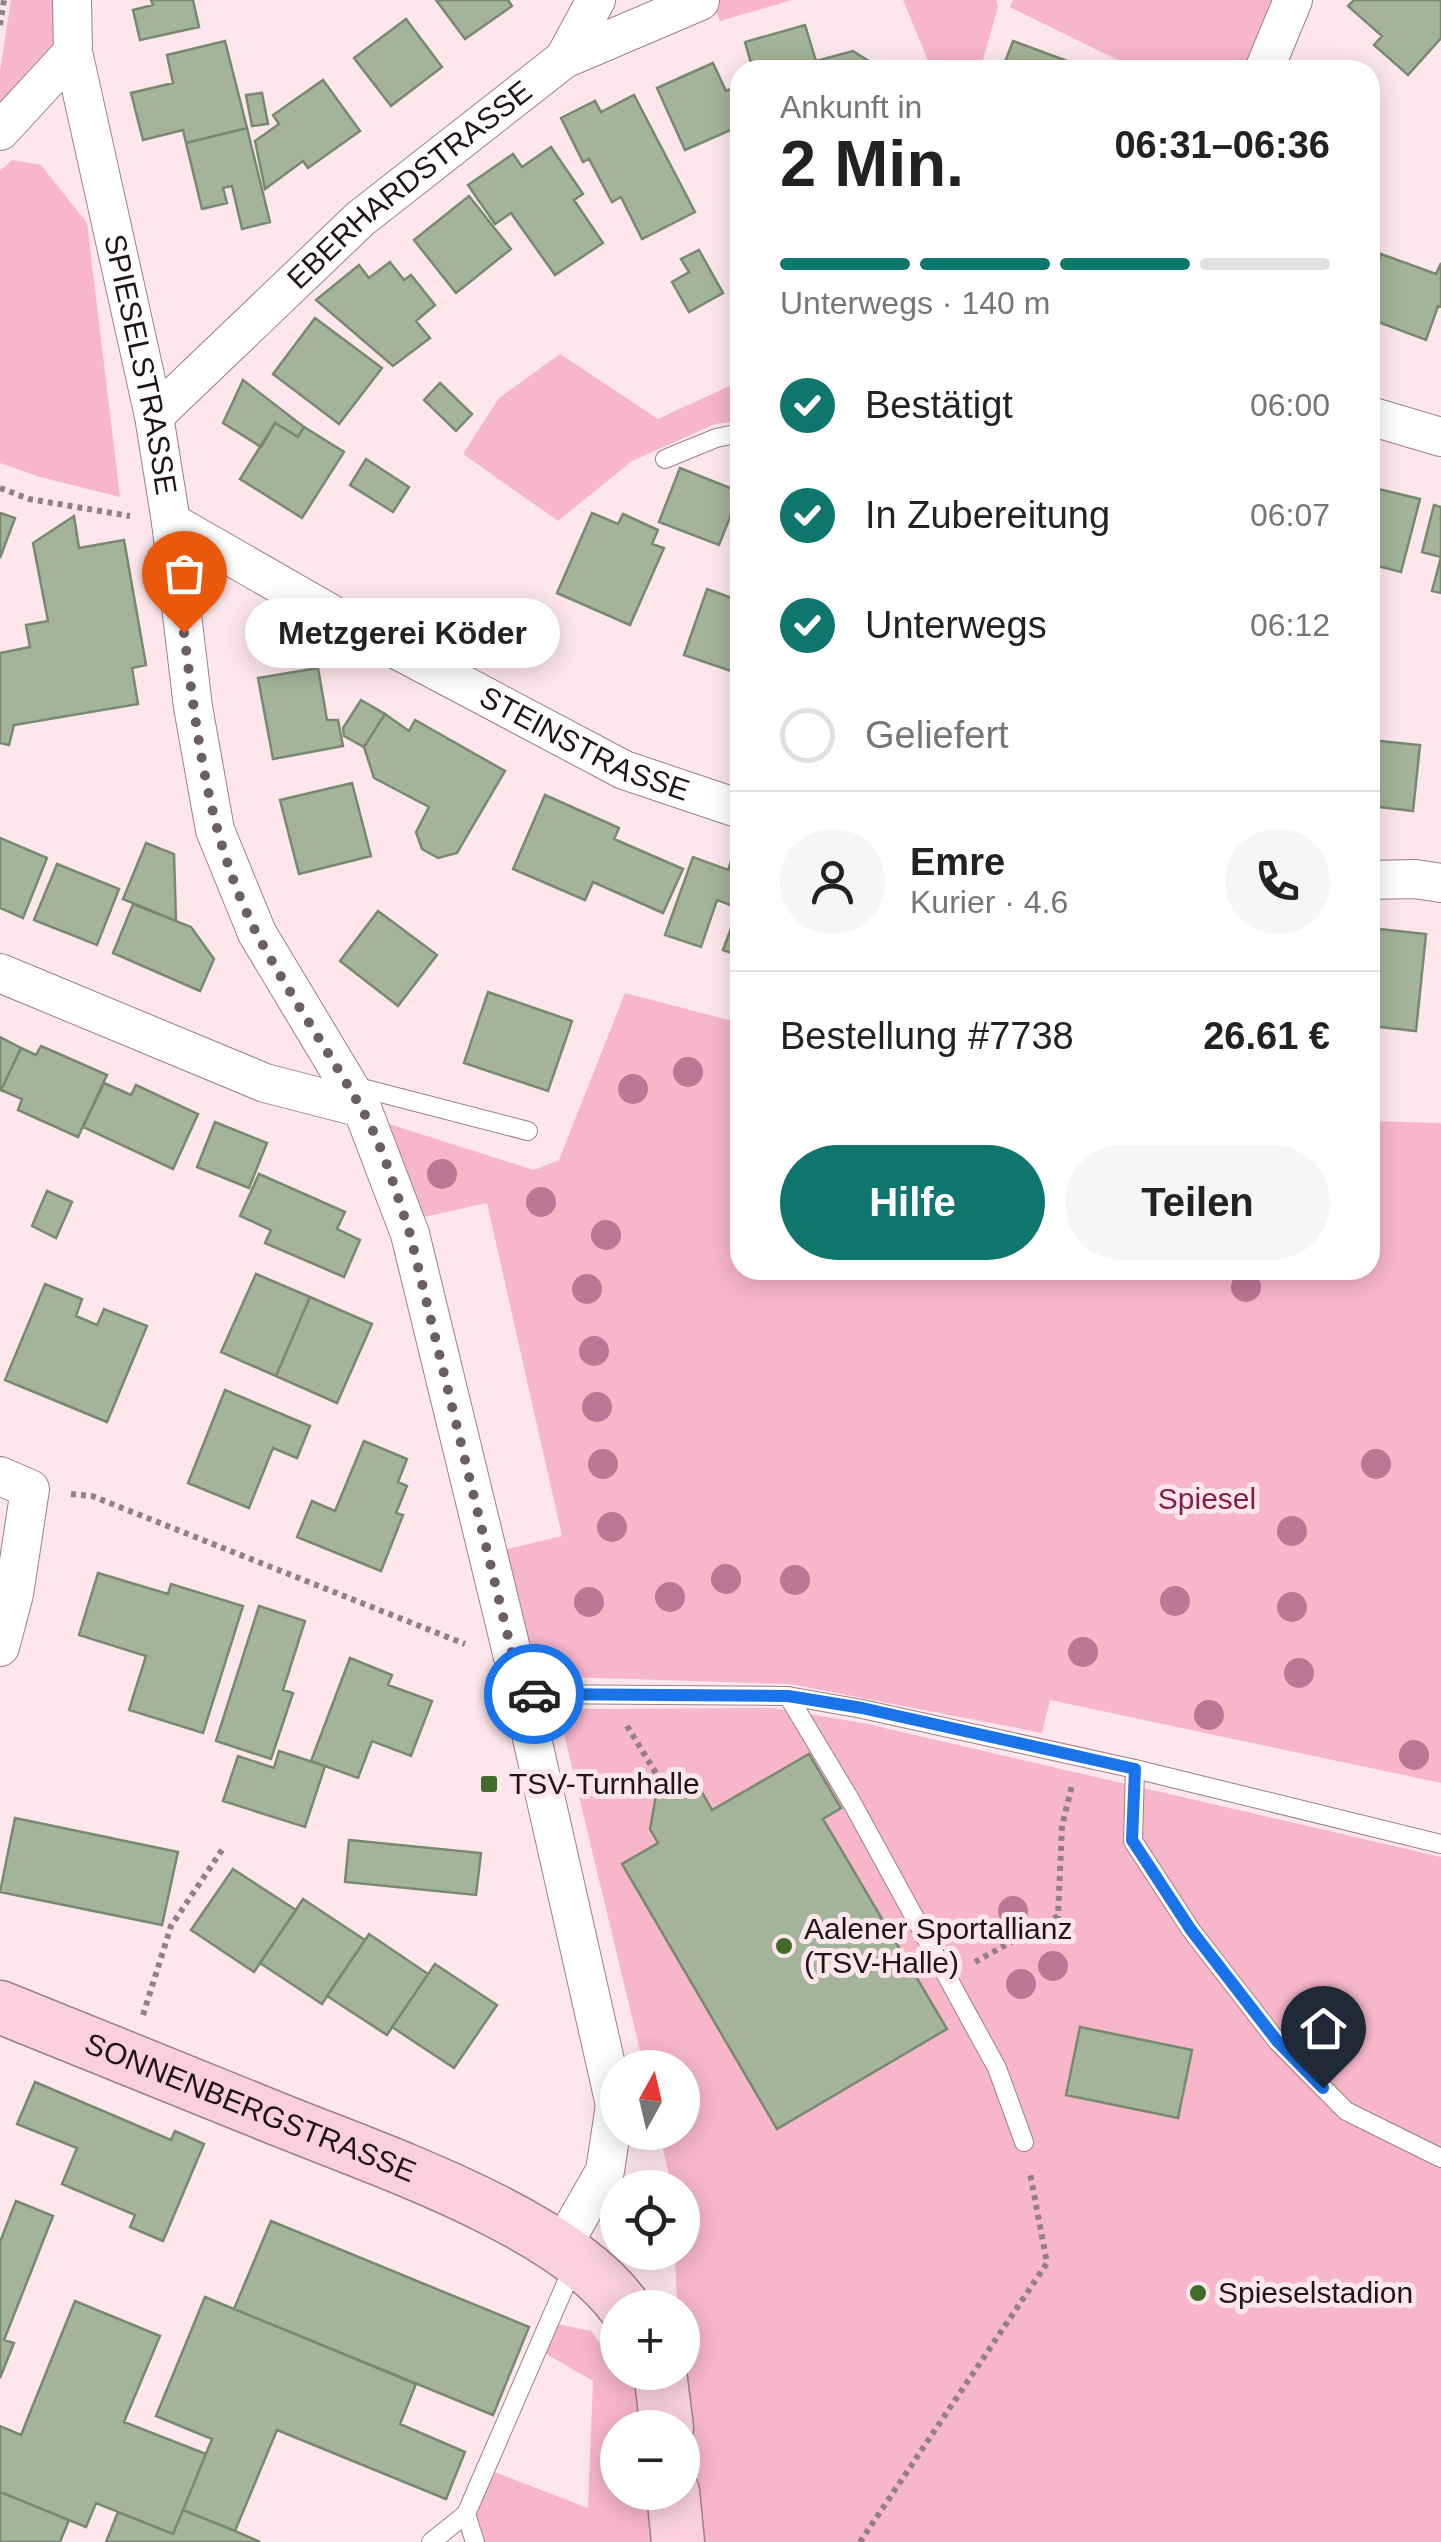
<!DOCTYPE html>
<html lang="de">
<meta charset="utf-8">
<style>
:root{--surface:#fff;--page:#f6f6f6;--text:#222;--muted:#767676;--line:#e0e0e0;--accent:#0f766e}
body{margin:0;font-family:Arial,sans-serif;background:var(--page);color:var(--text);height:100vh;display:flex;flex-direction:column;font-size:38px;white-space:nowrap}
*{box-sizing:border-box;margin:0}
p{font-size:32px;color:var(--muted)}
.icon{flex:none;width:55px;height:55px;fill:none;stroke:currentColor;stroke-width:2;stroke-linecap:round;stroke-linejoin:round}
.map{position:relative;flex:1;overflow:hidden}
.side{position:absolute;left:730px;top:60px;width:650px;height:1220px;display:flex;flex-direction:column;background:var(--surface);border-radius:30px;box-shadow:0 5px 25px #0003}
.side>*{flex:none}
.needle{width:65px;rotate:8deg}
.controls{position:absolute;left:600px;top:2050px;display:grid;gap:20px}
.controls a{display:grid;place-items:center;width:100px;height:100px;border-radius:50%;background:var(--surface);box-shadow:0 5px 25px #0003;font-size:50px}
.pin{position:absolute;display:grid;place-items:center;width:85px;height:85px;color:#fff;margin:-102px -42px;border-radius:50% 50% 50% 0;rotate:-45deg;box-shadow:0 0 10px #0007}
.pin .icon{rotate:45deg}
.courier{position:absolute;display:grid;place-items:center;width:100px;height:100px;margin:-50px;border:8px solid #1a73e8;border-radius:50%;background:#fff;color:#222;box-shadow:0 2px 12px #0007}
.bubble{position:absolute;height:70px;border-radius:35px;background:var(--surface);box-shadow:0 5px 25px #0003;font-size:32px;font-weight:700;line-height:70px;text-align:center}
.summary em{font-style:normal;font-weight:700}
.summary div{display:flex;flex-direction:column-reverse}
.summary{display:flex;align-items:center;justify-content:space-between;height:170px;padding:0 50px}
h1{font-size:65px;font-weight:700;line-height:75px}
.bar{display:grid;grid-template-columns:repeat(4,1fr);gap:15px 10px;align-content:center;height:120px;padding:0 50px}
.bar i{height:12px;border-radius:8px;background:var(--line)}
.bar .active{background:var(--accent)}
.bar p{grid-column:span 4}
.line{display:flex;align-items:center;gap:25px;padding:0 50px;border-top:2px solid var(--line)}
.line div{flex:1}
.round{display:grid;place-items:center;flex:none;width:105px;height:105px;border-radius:52px;background:var(--page)}
ol{padding:0 50px;list-style:none}
li{display:flex;align-items:center;gap:30px;height:110px}
li p{margin-inline-start:auto}
li .icon{padding:10px;border-radius:50%;background:var(--accent);color:#fff;stroke-width:4}
li:last-child{color:var(--muted)}
li i{width:55px;height:55px;border:5px solid var(--line);border-radius:50%}
.cta{display:flex;gap:20px;margin-top:auto;padding:20px 50px}
.cta a{flex:1;height:115px;border-radius:60px;background:var(--accent);color:#fff;font-size:40px;font-weight:700;line-height:115px;text-align:center}
.cta a+a{background:var(--page);color:var(--text)}
.map>svg:first-child{display:block}
.green{fill:#f8b6cb}
.building{fill:#a3b49a;stroke:#788970;stroke-width:2.5}
.lines{fill:none;stroke-linecap:round;stroke-linejoin:round}
.lane-casing{stroke:#9e7f88;stroke-width:20}
.street-casing{stroke:#9e7f88;stroke-width:40}
.secondary-casing{stroke:#9e7f88;stroke-width:55}
.path{stroke:#918085;stroke-width:6;stroke-dasharray:5 5;stroke-linecap:butt}
.lane{stroke:#fff;stroke-width:18}
.street{stroke:#fff;stroke-width:38}
.secondary{stroke:#fad0e1;stroke-width:52}
.tree{fill:#bc7794}
.done{stroke:#6d5e63;stroke-width:10;stroke-dasharray:0 18}
.route{stroke:#1a73e8;stroke-width:12}
.poi-dot{fill:#416b28;stroke:#fde7ed;stroke-width:4}
.labels{text-anchor:middle;stroke-width:10;stroke-linejoin:round;paint-order:stroke}
.street-label{font-size:30px;fill:#201418;stroke:#fde7ed}
.park-label{font-size:30px;fill:#871c4c;stroke:#fde7ed}
.poi-label{font-size:30px;fill:#201418;stroke:#fde7ed;text-anchor:start}
</style>
<div class="map">
<svg width="1441" height="2542" viewBox="0 0 1441 2542">
<rect width="100%" height="100%" fill="#fde7ed"/>
<path class="green" d="M 11,0 L 55,0 L 54,44 L 0,108 L 0,71 Z
M 711,0 L 792,0 L 720,21 Z
M 903,0 L 996,0 L 998,7 L 980,70 L 932,70 Z
M 1013,0 L 1273,0 L 1243,70 L 1138,70 L 1010,7 Z
M 12,160 L 41,165 L 87,223 L 120,497 L 40,477 L 0,463 L 0,171 Z
M 560,354 L 658,419 L 740,381 L 740,421 L 715,424 L 632,461 L 558,521 L 463,454 L 499,398 Z
M 625,993 L 740,1023 L 740,1270 L 1370,1270 L 1370,1121 L 1441,1123 L 1441,1783 L 1050,1700 L 1042,1733 L 790,1684 L 532,1676 L 500,1551 L 562,1536 L 487,1203 L 420,1218 L 389,1124 L 534,1170 L 559,1160 Z
M 773,1708 L 863,1723 L 1441,1857 L 1441,2542 L 694,2542 L 681,2373 L 682,2308 L 677,2307 L 675,2253 L 682,2252 L 682,2188 L 672,2187 L 659,2133 L 682,2132 L 682,2068 L 644,2067 L 558,1709 Z
M 558,2324 L 591,2331 L 617,2366 L 618,2372 L 622,2373 L 637,2392 L 642,2427 L 618,2428 L 618,2492 L 650,2493 L 656,2542 L 479,2542 L 469,2514 L 489,2470 L 588,2508 L 593,2381 L 541,2351 Z"/>
<path class="building" d="M 151,0 L 193,0 L 199,27 L 140,40 L 133,10 L 153,5 Z
M 436,0 L 508,0 L 512,6 L 465,39 Z
M 1354,0 L 1441,0 L 1441,38 L 1408,75 L 1374,45 L 1382,36 L 1348,6 Z
M 406,19 L 442,67 L 391,106 L 354,58 Z
M 805,25 L 816,61 L 853,51 L 883,70 L 753,70 L 745,42 Z
M 225,41 L 247,128 L 186,143 L 183,130 L 143,140 L 131,93 L 173,83 L 167,55 Z
M 1013,41 L 1081,66 L 1080,70 L 1002,70 Z
M 713,63 L 726,91 L 740,85 L 740,126 L 685,150 L 657,88 Z
M 323,80 L 360,131 L 308,168 L 303,161 L 265,189 L 255,141 L 279,124 L 273,115 Z
M 262,93 L 268,124 L 252,126 L 246,95 Z
M 634,95 L 695,212 L 642,239 L 621,197 L 612,202 L 589,159 L 583,162 L 561,118 L 595,101 L 601,112 Z
M 247,128 L 270,222 L 242,229 L 232,186 L 223,188 L 227,203 L 202,209 L 186,143 Z
M 551,147 L 583,194 L 574,200 L 603,243 L 555,275 L 511,213 L 495,224 L 468,185 L 513,154 L 522,167 Z
M 469,196 L 511,249 L 456,293 L 414,240 Z
M 699,250 L 723,293 L 689,312 L 672,282 L 689,272 L 681,259 Z
M 1381,254 L 1436,274 L 1441,263 L 1441,307 L 1438,306 L 1426,340 L 1370,319 L 1370,286 Z
M 390,262 L 404,280 L 411,275 L 435,305 L 416,321 L 430,338 L 393,366 L 316,300 L 359,265 L 369,278 Z
M 315,318 L 382,368 L 339,424 L 273,374 Z
M 243,380 L 304,427 L 298,437 L 275,423 L 261,447 L 223,423 Z
M 440,383 L 472,414 L 456,431 L 424,400 Z
M 275,423 L 298,437 L 304,427 L 344,452 L 302,518 L 240,479 Z
M 366,459 L 409,487 L 393,512 L 350,485 Z
M 680,468 L 740,492 L 719,545 L 659,522 Z
M 1370,487 L 1420,499 L 1401,572 L 1370,564 Z
M 1434,505 L 1441,507 L 1441,593 L 1432,591 L 1441,557 L 1422,552 Z
M 0,513 L 15,518 L 0,558 Z
M 592,513 L 618,524 L 623,514 L 658,530 L 652,544 L 664,548 L 630,625 L 557,593 Z
M 74,516 L 79,548 L 124,540 L 146,665 L 132,668 L 138,704 L 14,725 L 9,745 L 0,743 L 0,653 L 30,647 L 26,625 L 48,621 L 33,543 Z
M 707,589 L 740,601 L 740,674 L 684,655 Z
M 318,668 L 327,720 L 338,720 L 343,746 L 273,759 L 258,678 Z
M 361,700 L 385,714 L 364,747 L 344,736 L 343,728 Z
M 385,714 L 409,731 L 415,720 L 505,771 L 457,853 L 438,858 L 422,849 L 416,832 L 429,807 L 374,778 L 364,747 Z
M 1370,740 L 1420,745 L 1413,811 L 1370,806 Z
M 352,783 L 371,856 L 299,874 L 280,800 Z
M 545,795 L 619,828 L 614,839 L 683,869 L 663,913 L 593,882 L 585,900 L 513,869 Z
M 0,838 L 47,858 L 23,918 L 0,908 Z
M 146,843 L 174,854 L 176,921 L 123,899 Z
M 734,853 L 740,855 L 739,908 L 717,900 L 701,947 L 665,935 L 693,857 L 728,870 Z
M 57,864 L 119,889 L 97,945 L 34,920 Z
M 133,904 L 191,927 L 214,959 L 200,991 L 113,953 Z
M 740,904 L 740,956 L 723,950 Z
M 378,911 L 437,955 L 398,1006 L 340,961 Z
M 1370,928 L 1426,934 L 1416,1031 L 1370,1026 Z
M 488,992 L 572,1021 L 548,1091 L 464,1063 Z
M 0,1037 L 21,1048 L 1,1090 L 0,1089 Z
M 41,1046 L 107,1075 L 78,1137 L 18,1110 L 22,1099 L 1,1090 L 21,1048 L 36,1055 Z
M 104,1083 L 131,1095 L 136,1085 L 198,1114 L 173,1169 L 83,1127 Z
M 215,1122 L 267,1143 L 249,1188 L 197,1167 Z
M 259,1174 L 345,1212 L 337,1229 L 360,1240 L 344,1277 L 265,1243 L 271,1230 L 240,1216 Z
M 47,1191 L 72,1202 L 56,1238 L 32,1226 Z
M 256,1274 L 310,1297 L 276,1376 L 221,1352 Z
M 45,1284 L 82,1299 L 76,1316 L 97,1325 L 104,1309 L 147,1326 L 107,1422 L 5,1380 Z
M 310,1297 L 372,1324 L 337,1403 L 276,1376 Z
M 225,1390 L 310,1426 L 297,1458 L 273,1448 L 249,1508 L 188,1483 Z
M 364,1441 L 407,1459 L 398,1482 L 407,1486 L 396,1513 L 403,1515 L 381,1571 L 297,1537 L 312,1501 L 335,1511 Z
M 98,1573 L 168,1594 L 171,1584 L 243,1606 L 203,1733 L 129,1710 L 146,1656 L 79,1635 Z
M 259,1606 L 305,1621 L 283,1690 L 293,1693 L 271,1759 L 216,1741 Z
M 350,1658 L 392,1675 L 388,1685 L 432,1701 L 411,1756 L 372,1741 L 358,1778 L 311,1761 Z
M 279,1751 L 325,1766 L 305,1827 L 223,1801 L 238,1756 L 274,1768 Z
M 809,1754 L 841,1808 L 823,1819 L 947,2029 L 777,2129 L 622,1864 L 658,1843 L 650,1829 L 657,1790 L 678,1778 L 698,1785 L 712,1810 Z
M 15,1818 L 178,1852 L 162,1925 L 0,1892 Z
M 349,1840 L 481,1853 L 476,1895 L 345,1882 Z
M 233,1869 L 296,1910 L 254,1972 L 191,1930 Z
M 303,1899 L 365,1940 L 322,2004 L 260,1963 Z
M 369,1934 L 428,1974 L 387,2035 L 327,1996 Z
M 435,1964 L 497,2005 L 454,2068 L 392,2027 Z
M 1080,2027 L 1192,2050 L 1178,2118 L 1066,2095 Z
M 35,2082 L 171,2140 L 175,2131 L 204,2144 L 163,2241 L 130,2227 L 135,2215 L 62,2184 L 77,2148 L 17,2124 Z
M 16,2201 L 53,2216 L 4,2340 L 14,2343 L 0,2378 L 0,2242 Z
M 271,2221 L 529,2327 L 493,2415 L 234,2309 Z
M 205,2297 L 416,2384 L 400,2424 L 465,2452 L 446,2499 L 277,2430 L 235,2531 L 183,2510 L 212,2439 L 156,2416 Z
M 75,2301 L 160,2336 L 124,2422 L 206,2454 L 173,2534 L 96,2503 L 86,2527 L 0,2492 L 0,2426 L 21,2435 Z
M 0,2492 L 69,2520 L 60,2542 L 0,2542 Z
M 183,2510 L 235,2531 L 260,2542 L 106,2542 L 118,2512 L 173,2534 Z"/>
<g class="lines">
<defs>
<path id="lane" d="M 665,459 L 716,438 L 740,433
M 354,1086 L 528,1131
M 522,1694 L 788,1696 L 862,1709 L 1135,1769 L 1441,1844
M 788,1696 L 851,1801 L 997,2068 L 1024,2142
M 1135,1769 L 1133,1841 L 1191,1930 L 1277,2041 L 1346,2111 L 1441,2158
M 431,2542 L 466,2514
M 475,2542 L 466,2514 L 574,2265"/>
<g id="street">
<path id="s1" d="M 72,0 L 73,52 L 154,416 L 171,522 L 193,707 L 215,830 L 257,933 L 362,1108 L 410,1234 L 522,1694 L 615,2105 L 605,2171 L 561,2248"/>
<path d="M 564,59 L 596,0"/>
<path d="M 1264,70 L 1293,0"/>
<path d="M 0,131 L 73,52"/>
<path id="s2" d="M 154,416 L 360,219 L 564,59 L 700,1"/>
<path d="M 1370,416 L 1441,437"/>
<path id="s3" d="M 171,522 L 354,627 L 624,770 L 740,809"/>
<path d="M 1370,880 L 1415,879 L 1441,883"/>
<path d="M 0,973 L 265,1083 L 362,1108"/>
<path d="M 0,1476 L 30,1489 L 14,1594 L 0,1647"/>
</g>
<g id="secondary">
<path id="s4" d="M 0,2007 C 91,2044 183,2081 275,2118 C 373,2158 564,2221 625,2308"/>
<path d="M 660,2372 L 667,2428"/>
<path d="M 673,2492 L 678,2542"/>
</g>
</defs>
<use href="#lane" class="lane-casing"/>
<use href="#street" class="street-casing"/>
<use href="#secondary" class="secondary-casing"/>
<path class="path" d="M 0,25 L 4,0
M 0,488 L 29,499 L 130,516
M 71,1494 L 92,1496 L 465,1644
M 627,1726 L 659,1778
M 975,1962 L 1058,1916 L 1062,1826 L 1072,1785
M 143,2015 L 171,1926 L 222,1850
M 860,2542 L 1047,2263 L 1030,2173"/>
<use href="#lane" class="lane"/>
<use href="#street" class="street"/>
<use href="#secondary" class="secondary"/>
</g>
<g class="tree">
<circle cx="688" cy="1072" r="15"/>
<circle cx="633" cy="1089" r="15"/>
<circle cx="442" cy="1174" r="15"/>
<circle cx="541" cy="1202" r="15"/>
<circle cx="606" cy="1235" r="15"/>
<circle cx="1246" cy="1287" r="15"/>
<circle cx="587" cy="1289" r="15"/>
<circle cx="594" cy="1351" r="15"/>
<circle cx="597" cy="1407" r="15"/>
<circle cx="603" cy="1464" r="15"/>
<circle cx="1376" cy="1464" r="15"/>
<circle cx="612" cy="1527" r="15"/>
<circle cx="1292" cy="1531" r="15"/>
<circle cx="726" cy="1579" r="15"/>
<circle cx="795" cy="1580" r="15"/>
<circle cx="670" cy="1597" r="15"/>
<circle cx="1175" cy="1601" r="15"/>
<circle cx="589" cy="1602" r="15"/>
<circle cx="1292" cy="1607" r="15"/>
<circle cx="1083" cy="1652" r="15"/>
<circle cx="1299" cy="1673" r="15"/>
<circle cx="1209" cy="1715" r="15"/>
<circle cx="1414" cy="1755" r="15"/>
<circle cx="1013" cy="1911" r="15"/>
<circle cx="1053" cy="1966" r="15"/>
<circle cx="1021" cy="1984" r="15"/>
</g>
<g class="lines">
<path class="done" d="M 184,633 C 197,736 209,842 258,936 C 289,994 327,1049 360,1106 C 383,1145 396,1192 410,1234 L 522,1694 L 534,1694"/>
<path class="route" d="M 534,1694 L 788,1696 L 862,1708 L 1135,1769 L 1132,1840 L 1191,1930 L 1277,2041 L 1323,2088"/>
</g>
<g class="poi-dot">
<rect x="479" y="1774" width="20" height="20" rx="5"/>
<circle cx="784" cy="1946" r="10"/>
<circle cx="1198" cy="2293" r="10"/>
</g>
<g class="labels">
<g class="street-label">
<text dy="10" stroke="none"><textPath href="#s2" startOffset="345">EBERHARDSTRASSE</textPath></text>
<text dy="10" stroke="none"><textPath href="#s1" startOffset="372">SPIESELSTRASSE</textPath></text>
<text dy="10" stroke="none"><textPath href="#s3" startOffset="470">STEINSTRASSE</textPath></text>
<text dy="10" stroke="none"><textPath href="#s4" startOffset="270">SONNENBERGSTRASSE</textPath></text>
</g>
<g class="park-label">
<text x="1207" y="1509">Spiesel</text>
</g>
<g class="poi-label">
<text x="509" y="1794">TSV-Turnhalle</text>
<text x="804" y="1939">Aalener Sportallianz<tspan x="804" dy="34">(TSV-Halle)</tspan></text>
<text x="1218" y="2303">Spieselstadion</text>
</g>
</g>
</svg>
<div class="controls">
<a><svg class="needle" viewBox="-14 -14 28 28"><path d="M0-13l5 13h-10z" fill="#e53935"/><path d="M0 13l5-13h-10z" fill="#767676"/></svg></a>
<a><svg class="icon" aria-label="locate" viewBox="0 0 24 24"><circle cx="12" cy="12" r="6"/><path d="M12 2v4M12 18v4M2 12h4M18 12h4"/></svg></a>
<a>+</a>
<a>−</a>
</div>
<div class="pin" style="left:184px;top:633px;background:#ea580c"><svg class="icon" aria-label="bag" viewBox="0 0 24 24"><path d="M5 8h14l-1 12H6zM9 8a3 3 0 0 1 6 0"/></svg></div>
<div class="pin" style="left:1323px;top:2088px;background:#1f2937"><svg class="icon" aria-label="home" viewBox="0 0 24 24"><path d="M3 11l9-7 9 7M6 9v11h12V9"/></svg></div>
<div class="courier" style="left:534px;top:1694px"><svg class="icon" aria-label="car" viewBox="0 0 24 24"><path d="M5 17H2v-5l4-1 3-4h7l3 4 3 1v5h-3M9 17h6M6 11h13"/><circle cx="7" cy="17" r="2"/><circle cx="17" cy="17" r="2"/></svg></div>
<div class="bubble" style="left:245px;top:598px;width:315px">Metzgerei Köder</div>
<section class="side">
<div class="summary"><div><h1>2 Min.</h1><p>Ankunft in</p></div><em>06:31–06:36</em></div>
<div class="bar"><i class="active"></i><i class="active"></i><i class="active"></i><i></i><p>Unterwegs · 140 m</p></div>
<ol>
<li><svg class="icon" aria-label="check" viewBox="0 0 24 24"><path d="M5 12l5 5 9-10"/></svg>Bestätigt<p>06:00</p></li>
<li><svg class="icon" aria-label="check" viewBox="0 0 24 24"><path d="M5 12l5 5 9-10"/></svg>In Zubereitung<p>06:07</p></li>
<li><svg class="icon" aria-label="check" viewBox="0 0 24 24"><path d="M5 12l5 5 9-10"/></svg>Unterwegs<p>06:12</p></li>
<li><i></i>Geliefert</li>
</ol>
<div class="line" style="height:180px"><a class="round"><svg class="icon" aria-label="person" viewBox="0 0 24 24"><circle cx="12" cy="8" r="4"/><path d="M4 21q1-7 8-7t8 7"/></svg></a><div><b>Emre</b><p>Kurier · 4.6</p></div><a class="round"><svg class="icon" aria-label="phone" viewBox="0 0 24 24"><path d="M5 4h4l2 5-3 2q2 4 5 5l2-3 5 2v4C11 20 4 13 5 4z"/></svg></a></div>
<div class="line" style="height:130px"><div>Bestellung #7738</div><b>26.61 €</b></div>
<div class="cta"><a>Hilfe</a><a>Teilen</a></div>
</section>
</div>
